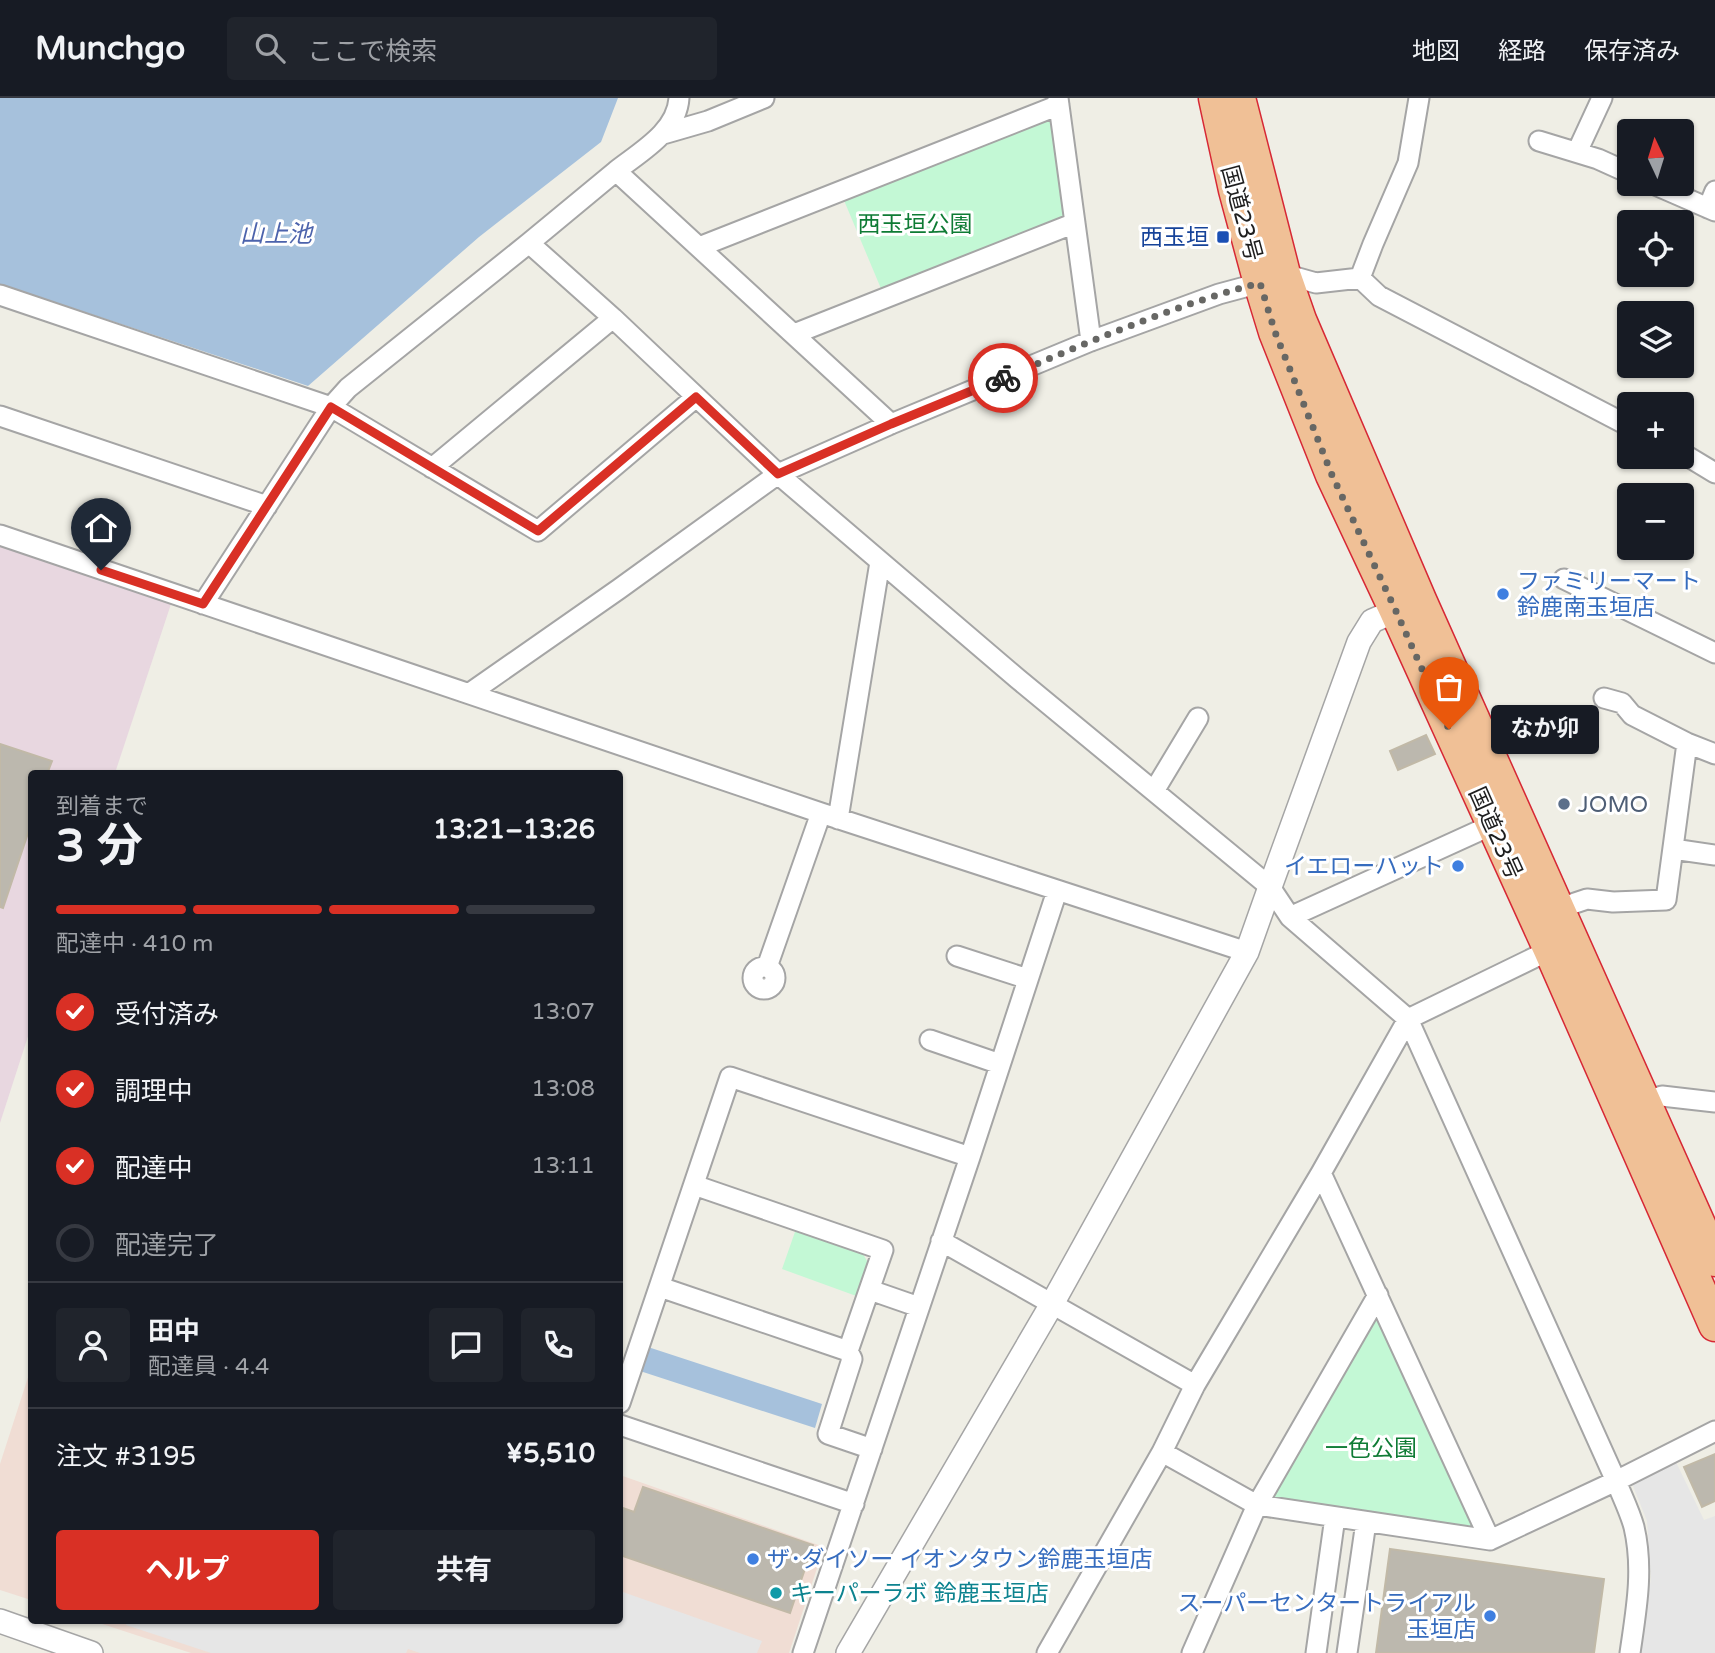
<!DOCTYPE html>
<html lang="ja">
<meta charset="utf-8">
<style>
:root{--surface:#171b24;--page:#20242c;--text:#f1f3f6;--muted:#9ea1a6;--line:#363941;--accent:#d93025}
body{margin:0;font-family:"Varela Round","Noto Sans JP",sans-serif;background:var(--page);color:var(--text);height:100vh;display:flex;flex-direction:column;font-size:26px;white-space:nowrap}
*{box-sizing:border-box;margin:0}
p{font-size:23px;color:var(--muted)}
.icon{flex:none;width:38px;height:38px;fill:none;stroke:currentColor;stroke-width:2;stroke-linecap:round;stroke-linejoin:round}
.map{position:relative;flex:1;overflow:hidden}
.drawer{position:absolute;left:28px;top:672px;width:595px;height:854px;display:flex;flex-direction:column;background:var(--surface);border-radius:7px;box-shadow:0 2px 5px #0004}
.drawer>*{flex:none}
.needle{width:46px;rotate:356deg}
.controls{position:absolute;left:1617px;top:21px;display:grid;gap:14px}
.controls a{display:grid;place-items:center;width:77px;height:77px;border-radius:7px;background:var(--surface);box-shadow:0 2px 5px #0004;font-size:35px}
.pin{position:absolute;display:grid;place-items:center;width:60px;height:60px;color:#fff;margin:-72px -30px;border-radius:50% 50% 50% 0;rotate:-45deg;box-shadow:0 0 7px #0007}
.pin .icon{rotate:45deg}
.courier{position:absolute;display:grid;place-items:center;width:70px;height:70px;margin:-35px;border:5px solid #d93025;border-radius:50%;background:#fff;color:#222;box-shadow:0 2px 9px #0007}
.bubble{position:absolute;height:49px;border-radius:7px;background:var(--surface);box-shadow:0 2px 5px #0004;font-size:23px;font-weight:700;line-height:49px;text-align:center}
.headline em{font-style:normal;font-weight:700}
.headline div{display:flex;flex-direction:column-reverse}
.headline{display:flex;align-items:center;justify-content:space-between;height:119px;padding:0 28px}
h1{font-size:46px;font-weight:700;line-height:52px}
.bar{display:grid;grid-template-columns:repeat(4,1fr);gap:10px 7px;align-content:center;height:84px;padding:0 28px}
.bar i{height:9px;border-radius:5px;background:var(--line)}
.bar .current{background:var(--accent)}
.bar p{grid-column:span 4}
.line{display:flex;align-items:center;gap:18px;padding:0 28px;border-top:2px solid var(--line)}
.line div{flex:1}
.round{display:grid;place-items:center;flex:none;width:74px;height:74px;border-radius:7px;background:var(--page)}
ol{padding:0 28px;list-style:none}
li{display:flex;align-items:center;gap:21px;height:77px}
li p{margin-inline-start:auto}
li .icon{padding:7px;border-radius:50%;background:var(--accent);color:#fff;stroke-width:4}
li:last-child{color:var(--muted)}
li i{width:38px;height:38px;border:4px solid var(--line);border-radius:50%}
.cta{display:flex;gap:14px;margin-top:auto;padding:14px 28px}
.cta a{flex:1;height:80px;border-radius:7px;background:var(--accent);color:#fff;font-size:28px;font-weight:700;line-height:80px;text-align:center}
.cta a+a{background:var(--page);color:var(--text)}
header{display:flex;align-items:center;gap:42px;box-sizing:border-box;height:98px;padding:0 35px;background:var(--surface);border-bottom:2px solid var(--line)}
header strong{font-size:33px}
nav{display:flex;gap:38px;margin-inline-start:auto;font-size:24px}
.search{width:490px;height:63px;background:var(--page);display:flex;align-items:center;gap:18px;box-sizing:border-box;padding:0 24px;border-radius:7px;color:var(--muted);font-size:26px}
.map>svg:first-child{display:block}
.commercial{fill:#f0ddd4}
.industrial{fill:#e8d7e0}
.park{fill:#c3f8d5}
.parking{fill:#e6e6e6}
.water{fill:#a6c1dc}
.building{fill:#bcb8ae;stroke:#c1b9a7;stroke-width:2}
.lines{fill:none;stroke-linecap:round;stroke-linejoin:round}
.minor-casing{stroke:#a5a5a5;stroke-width:23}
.tertiary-casing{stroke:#a5a5a5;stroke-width:26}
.trunk-casing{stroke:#d72835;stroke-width:35}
.minor{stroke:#fff;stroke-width:19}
.tertiary{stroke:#fff;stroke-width:23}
.trunk{stroke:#f0c096;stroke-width:32}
.done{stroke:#676764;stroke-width:7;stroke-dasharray:0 12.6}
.route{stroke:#d93025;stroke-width:9}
.transit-dot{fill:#1a4fb4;stroke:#fff;stroke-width:2.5}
.shop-dot{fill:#3f7fe0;stroke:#fff;stroke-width:2.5}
.service-dot{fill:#5c6f8a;stroke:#fff;stroke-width:2.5}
.culture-dot{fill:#0f9aa8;stroke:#fff;stroke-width:2.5}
.labels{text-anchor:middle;stroke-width:6;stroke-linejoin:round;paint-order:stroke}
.street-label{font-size:23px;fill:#1e1e1e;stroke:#fff}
.park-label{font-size:23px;fill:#0e7b34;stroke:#fff}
.transit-label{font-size:23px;fill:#164399;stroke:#fff;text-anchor:end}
.shop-label{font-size:23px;fill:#366cbe;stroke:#fff;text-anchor:start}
.service-label{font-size:23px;fill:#4e5e75;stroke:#fff;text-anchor:start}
.culture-label{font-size:23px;fill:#0d838f;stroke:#fff;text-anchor:start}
.water-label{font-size:24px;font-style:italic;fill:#4c63ac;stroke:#fff}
</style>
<header>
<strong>Munchgo</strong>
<div class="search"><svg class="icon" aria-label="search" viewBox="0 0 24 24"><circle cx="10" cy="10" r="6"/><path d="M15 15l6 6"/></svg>ここで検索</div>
<nav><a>地図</a><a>経路</a><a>保存済み</a></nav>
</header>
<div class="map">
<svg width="1715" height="1555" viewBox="0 0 1715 1555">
<rect width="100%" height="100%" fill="#efeee5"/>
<path class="commercial" d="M 31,1270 L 32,1502 L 31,1502 L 0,1492 L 0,1366 Z
M 620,1377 L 824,1449 L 789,1555 L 191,1555 L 93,1523 L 620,1522 Z"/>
<path class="industrial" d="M 0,448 L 171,506 L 115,675 L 32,676 L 31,929 L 0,1025 Z"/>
<path class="park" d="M 1045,20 L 1054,25 L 1066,115 L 1058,123 L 882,193 L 843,100 Z
M 796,1131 L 860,1151 L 870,1168 L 859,1199 L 782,1171 Z
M 1372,1218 L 1382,1218 L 1474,1421 L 1469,1432 L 1275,1400 L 1273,1393 Z"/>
<path class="parking" d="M 1676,1364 L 1704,1422 L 1715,1418 L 1715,1555 L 1639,1555 L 1651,1480 L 1647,1423 L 1631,1383 Z
M 620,1493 L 762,1543 L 757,1555 L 420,1555 L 408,1551 L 406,1555 L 211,1555 L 126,1527 L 128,1522 L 620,1522 Z"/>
<path class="water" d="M 0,0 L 618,0 L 601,44 L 479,139 L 308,288 L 0,186 Z
M 648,1249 L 822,1306 L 815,1330 L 640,1273 Z"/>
<path class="building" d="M 1426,637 L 1435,656 L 1398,672 L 1390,653 Z
M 0,646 L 52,663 L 47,676 L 32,676 L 32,723 L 3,810 L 0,809 Z
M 1715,1356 L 1715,1403 L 1702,1409 L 1684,1369 Z
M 643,1389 L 813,1447 L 790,1515 L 620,1457 L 620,1409 L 634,1414 Z
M 1390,1451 L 1604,1481 L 1594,1555 L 1376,1555 Z"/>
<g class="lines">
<defs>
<path id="minor" d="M 1058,0 L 1091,243
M 663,36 L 708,23 L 764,0
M 1539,43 L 1598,61 L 1629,75
M 1577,54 L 1602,0
M 616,73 C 640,54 677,34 679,0
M 1653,86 L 1715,113
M 1708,110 L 1715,93
M 529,145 L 613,220 L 778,376 L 1018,581 L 1270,789 L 1290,819 L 1408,921 L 1616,1383 C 1622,1398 1630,1414 1634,1429 C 1644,1472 1636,1513 1630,1555
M 699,149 L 1059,7
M 1360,180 L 1373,146 L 1408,65 L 1419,0
M 0,197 L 331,309 L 538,433 L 696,299
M 794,236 L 1075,125
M 0,318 L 267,408
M 1682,355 L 1715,375
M 432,370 L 613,220
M 0,437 L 821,715 L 1247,854
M 1564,481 L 1715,555
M 203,506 L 331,309 L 348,290 L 529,145 L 616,73 L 891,326
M 470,595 L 619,491 L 778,376 L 891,326 L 1091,243 L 1219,196 L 1260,185 L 1284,176 L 1316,185 L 1360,180 L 1379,198 L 1629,328
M 1604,600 L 1622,605 L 1632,617 L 1687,645 L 1715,656
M 1154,693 L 1198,620
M 838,721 L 880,464
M 1673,751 L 1715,757
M 1557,811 L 1587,801 L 1613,804 L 1666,802 L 1687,645
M 1290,819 L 1492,727
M 957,858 L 1028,881
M753 880a11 11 0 1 1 22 0a11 11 0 1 1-22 0Z
M 767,869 L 821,715
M 930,942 L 1000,966
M 1644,1004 L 1662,998 L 1715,1004
M 1321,1075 L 1490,1442
M 694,1087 L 883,1152 L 848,1253 L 852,1261 L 828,1336 L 872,1351
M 941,1143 L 1195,1287
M 660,1189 L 848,1253
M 870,1192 L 919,1209
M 620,1305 L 730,979 L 970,1059
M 620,1327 L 854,1406
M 1162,1354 L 1257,1407 L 1490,1442 L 1616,1383 L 1715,1333
M 803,1555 L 970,1059 L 1057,793
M 1047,1555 L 1162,1354 L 1195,1287 L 1321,1075 L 1408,921 L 1550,852
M 1192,1555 L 1257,1407 L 1378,1197
M 1316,1555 L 1335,1419
M 1347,1555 L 1366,1424"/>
<path id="tertiary" d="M 0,1523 L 91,1555
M 848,1555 L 1052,1206 L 1247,854 L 1270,789 L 1359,544 L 1372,523 L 1409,507"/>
<path id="trunk" d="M 1215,0 L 1235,92 L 1260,185 L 1275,234 L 1332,377 L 1395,511 L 1550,852 L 1715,1227
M 1239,0 L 1284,176 L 1300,222 L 1420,502 L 1715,1162"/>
</defs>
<use href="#minor" class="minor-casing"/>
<use href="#tertiary" class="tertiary-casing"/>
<use href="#trunk" class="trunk-casing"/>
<use href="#minor" class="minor"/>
<use href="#tertiary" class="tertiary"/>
<use href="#trunk" class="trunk"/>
</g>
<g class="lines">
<path class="done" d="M 1003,280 C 1087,245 1171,208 1260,185 L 1275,234 L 1332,377 L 1395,511 L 1449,631"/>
<path class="route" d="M 101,472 L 203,506 L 331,309 L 538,433 L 696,299 L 778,376 L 891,326 L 1003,280"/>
</g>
<rect class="transit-dot" x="1216" y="132" width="14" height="14" rx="3.5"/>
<g class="shop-dot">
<circle cx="1503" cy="496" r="7"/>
<circle cx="1458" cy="768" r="7"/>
<circle cx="753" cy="1461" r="7"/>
<circle cx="1490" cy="1518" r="7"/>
</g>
<circle class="service-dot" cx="1564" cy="706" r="7"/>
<circle class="culture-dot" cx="776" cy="1495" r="7"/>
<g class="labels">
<g class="street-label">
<text transform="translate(1242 115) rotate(75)" y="8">国道23号</text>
<text transform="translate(1496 735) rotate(66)" y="8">国道23号</text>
</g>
<g class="park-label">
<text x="915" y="134">西玉垣公園</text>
<text x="1371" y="1358">一色公園</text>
</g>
<g class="transit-label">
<text x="1209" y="147">西玉垣</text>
</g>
<g class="shop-label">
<text x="1517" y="491">ファミリーマート<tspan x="1517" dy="26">鈴鹿南玉垣店</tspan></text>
<text x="1444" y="776" text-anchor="end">イエローハット</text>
<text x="767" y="1469">ザ･ダイソー イオンタウン鈴鹿玉垣店</text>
<text x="1476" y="1513" text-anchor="end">スーパーセンタートライアル<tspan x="1476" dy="26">玉垣店</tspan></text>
</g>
<g class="service-label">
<text x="1578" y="714">JOMO</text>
</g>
<g class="culture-label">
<text x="790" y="1503">キーパーラボ 鈴鹿玉垣店</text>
</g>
<g class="water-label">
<text x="276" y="144">山上池</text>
</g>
</g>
</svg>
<div class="controls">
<a><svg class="needle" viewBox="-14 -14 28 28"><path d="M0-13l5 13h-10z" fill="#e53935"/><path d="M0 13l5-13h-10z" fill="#9ea1a6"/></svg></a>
<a><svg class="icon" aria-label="locate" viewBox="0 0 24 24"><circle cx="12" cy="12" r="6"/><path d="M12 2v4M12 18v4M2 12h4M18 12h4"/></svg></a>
<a><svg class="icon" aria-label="layers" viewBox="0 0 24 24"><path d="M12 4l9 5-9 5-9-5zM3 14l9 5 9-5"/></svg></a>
<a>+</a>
<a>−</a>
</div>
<div class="pin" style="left:1449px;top:631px;background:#ea580c"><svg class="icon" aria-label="bag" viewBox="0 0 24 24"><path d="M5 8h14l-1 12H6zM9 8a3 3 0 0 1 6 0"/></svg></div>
<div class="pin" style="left:101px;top:472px;background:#1f2937"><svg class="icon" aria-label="home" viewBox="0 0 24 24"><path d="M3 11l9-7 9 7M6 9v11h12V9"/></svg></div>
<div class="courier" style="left:1003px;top:280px"><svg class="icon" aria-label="bike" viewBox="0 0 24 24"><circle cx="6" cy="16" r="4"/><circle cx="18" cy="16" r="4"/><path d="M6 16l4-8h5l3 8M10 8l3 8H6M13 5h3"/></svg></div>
<div class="bubble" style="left:1491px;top:607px;width:108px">なか卯</div>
<section class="drawer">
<div class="headline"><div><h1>3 分</h1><p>到着まで</p></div><em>13:21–13:26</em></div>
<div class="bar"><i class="current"></i><i class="current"></i><i class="current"></i><i></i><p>配達中 · 410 m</p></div>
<ol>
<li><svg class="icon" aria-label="check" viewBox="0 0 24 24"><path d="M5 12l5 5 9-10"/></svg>受付済み<p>13:07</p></li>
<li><svg class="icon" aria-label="check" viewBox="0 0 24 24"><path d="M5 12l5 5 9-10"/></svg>調理中<p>13:08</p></li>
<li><svg class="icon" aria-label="check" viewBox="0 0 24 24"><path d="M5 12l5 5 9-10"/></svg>配達中<p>13:11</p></li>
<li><i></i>配達完了</li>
</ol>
<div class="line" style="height:126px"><a class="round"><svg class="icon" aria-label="person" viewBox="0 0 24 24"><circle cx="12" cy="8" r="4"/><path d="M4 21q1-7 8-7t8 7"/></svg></a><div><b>田中</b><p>配達員 · 4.4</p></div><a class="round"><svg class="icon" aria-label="chat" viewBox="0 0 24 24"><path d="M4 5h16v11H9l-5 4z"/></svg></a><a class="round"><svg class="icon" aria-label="phone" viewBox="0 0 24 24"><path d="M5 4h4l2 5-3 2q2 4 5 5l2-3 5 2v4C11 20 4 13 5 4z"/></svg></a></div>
<div class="line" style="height:91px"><div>注文 #3195</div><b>¥5,510</b></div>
<div class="cta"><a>ヘルプ</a><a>共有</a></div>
</section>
</div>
